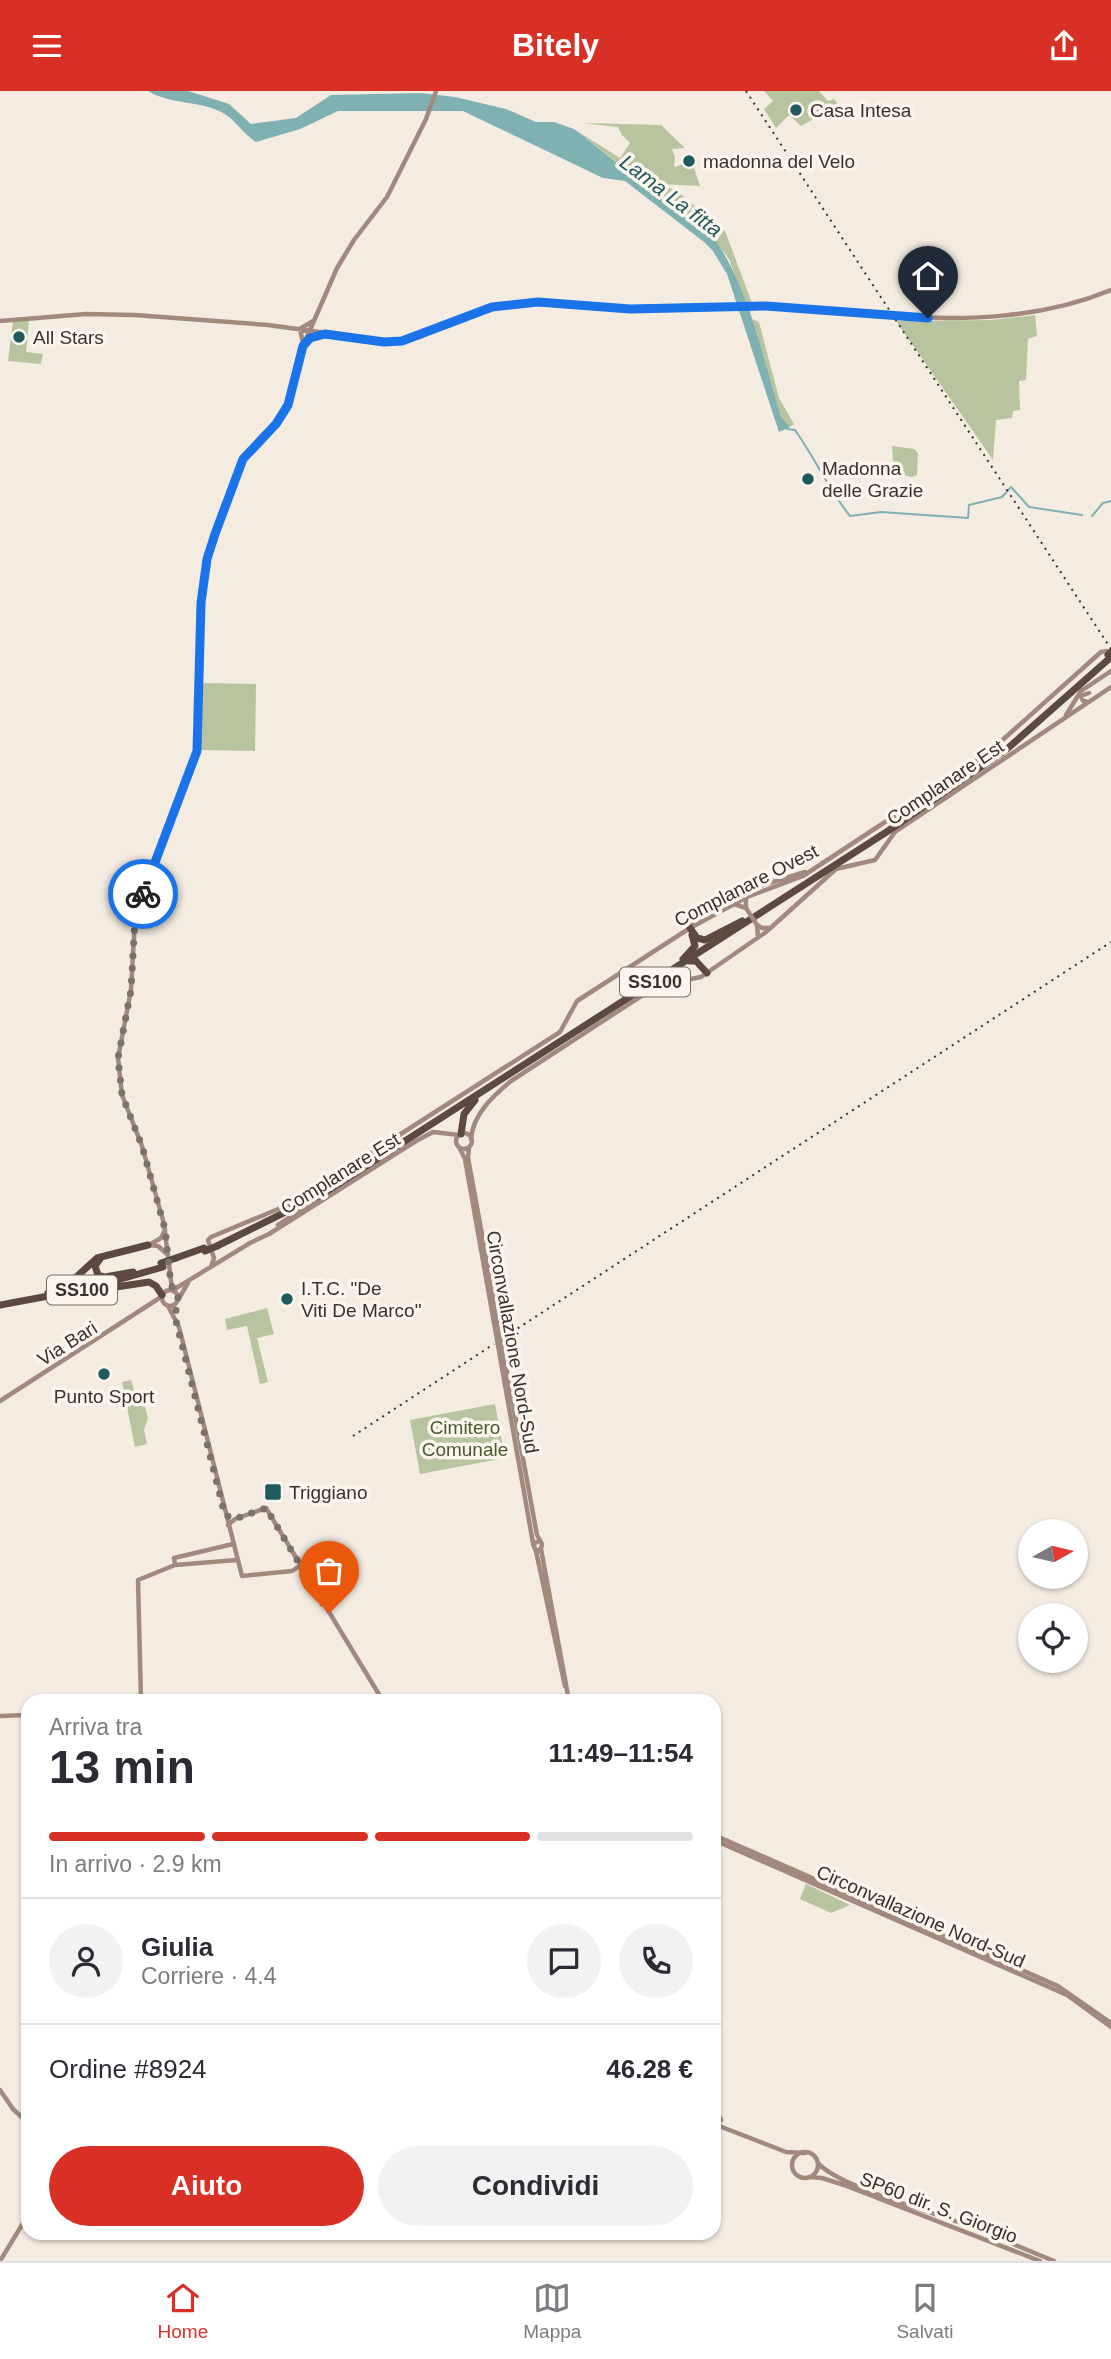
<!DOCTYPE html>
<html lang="it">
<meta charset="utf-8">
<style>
:root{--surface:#fff;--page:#f2f2f3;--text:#2b2b33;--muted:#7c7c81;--line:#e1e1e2;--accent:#d93025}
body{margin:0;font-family:Arial,sans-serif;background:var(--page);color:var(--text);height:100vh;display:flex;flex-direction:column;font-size:26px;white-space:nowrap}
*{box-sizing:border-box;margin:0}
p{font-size:23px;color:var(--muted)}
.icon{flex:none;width:38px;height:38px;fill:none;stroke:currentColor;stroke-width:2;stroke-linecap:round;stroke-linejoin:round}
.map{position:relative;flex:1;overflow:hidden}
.sheet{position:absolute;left:21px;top:1603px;width:700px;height:546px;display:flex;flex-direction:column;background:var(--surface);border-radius:21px;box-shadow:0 2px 5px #0004}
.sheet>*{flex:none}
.needle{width:46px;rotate:82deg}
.tools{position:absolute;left:1018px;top:1428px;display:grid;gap:14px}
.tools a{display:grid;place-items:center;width:70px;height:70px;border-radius:50%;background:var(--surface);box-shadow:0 2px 5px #0004;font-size:35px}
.pin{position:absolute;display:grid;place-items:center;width:60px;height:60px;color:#fff;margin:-72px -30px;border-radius:50% 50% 50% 0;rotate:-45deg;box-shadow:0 0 7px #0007}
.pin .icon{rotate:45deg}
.courier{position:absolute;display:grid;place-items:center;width:70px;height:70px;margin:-35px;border:5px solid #1a73e8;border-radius:50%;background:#fff;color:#222;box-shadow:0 2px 9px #0007}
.summary em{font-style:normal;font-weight:800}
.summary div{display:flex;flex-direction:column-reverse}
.summary{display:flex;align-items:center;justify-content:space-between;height:119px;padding:0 28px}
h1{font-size:46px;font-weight:800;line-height:52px}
.bar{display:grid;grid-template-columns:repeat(4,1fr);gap:10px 7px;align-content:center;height:84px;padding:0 28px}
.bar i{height:9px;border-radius:5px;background:var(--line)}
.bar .selected{background:var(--accent)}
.bar p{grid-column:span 4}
.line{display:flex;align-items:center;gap:18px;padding:0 28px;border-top:2px solid var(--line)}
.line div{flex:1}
.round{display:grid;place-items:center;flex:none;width:74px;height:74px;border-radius:37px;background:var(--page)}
.primary-button{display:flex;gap:14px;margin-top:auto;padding:14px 28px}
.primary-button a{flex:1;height:80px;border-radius:42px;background:var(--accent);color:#fff;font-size:28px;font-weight:800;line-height:80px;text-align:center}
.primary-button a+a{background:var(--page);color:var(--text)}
header{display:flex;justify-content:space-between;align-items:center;height:91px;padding:0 28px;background:var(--accent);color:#fff;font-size:32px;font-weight:800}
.dock{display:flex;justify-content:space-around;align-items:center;height:98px;border-top:2px solid var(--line);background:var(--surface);font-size:19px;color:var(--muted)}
.dock a{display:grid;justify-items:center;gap:4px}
.dock .selected{color:var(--accent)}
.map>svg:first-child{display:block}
.green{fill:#b8c4a0}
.water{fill:#7fb0b2}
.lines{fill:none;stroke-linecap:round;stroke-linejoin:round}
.stream{stroke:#7fb0b2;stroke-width:2}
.secondary{stroke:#a18a7d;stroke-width:4.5}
.highway{stroke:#5c4a42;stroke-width:7}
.rail{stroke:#3b302b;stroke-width:2;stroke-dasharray:2 5;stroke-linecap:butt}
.secondary-bridge{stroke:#a18a7d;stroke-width:4.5}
.highway-bridge{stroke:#5c4a42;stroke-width:7}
.done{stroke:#7c716b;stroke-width:7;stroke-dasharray:0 12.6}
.route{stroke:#1a73e8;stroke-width:9}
.poi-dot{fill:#1f5a5e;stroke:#fbf5ee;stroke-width:2.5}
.labels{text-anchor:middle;stroke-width:7;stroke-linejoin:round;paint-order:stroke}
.shield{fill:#fbf5ee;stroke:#756b66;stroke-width:2}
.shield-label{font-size:18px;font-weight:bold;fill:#3b302b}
.poi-label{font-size:19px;fill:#3b302b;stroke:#fbf5ee;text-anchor:start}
.street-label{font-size:19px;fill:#3b302b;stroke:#fbf5ee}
.park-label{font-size:19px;fill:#4a5a2e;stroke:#fbf5ee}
.water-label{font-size:21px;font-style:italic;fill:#1f5a5e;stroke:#fbf5ee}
</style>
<header><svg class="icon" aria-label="menu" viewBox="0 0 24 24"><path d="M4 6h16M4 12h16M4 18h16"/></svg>Bitely<svg class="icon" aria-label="share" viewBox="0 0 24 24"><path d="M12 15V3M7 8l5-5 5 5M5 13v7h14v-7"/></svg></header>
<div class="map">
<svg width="1111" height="2170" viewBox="0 0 1111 2170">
<rect width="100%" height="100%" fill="#f4ebe1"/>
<path class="green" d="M 764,0 L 819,0 L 828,10 L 834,8 L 839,14 L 801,35 L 789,24 L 776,37 L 764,18 L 773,10 Z
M 583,32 L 661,34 L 685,57 L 672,58 L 675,66 L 674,76 L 692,71 L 700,95 L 659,93 L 677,100 L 725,140 L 752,212 L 745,213 L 729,168 L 719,155 L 702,137 L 574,38 L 620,67 L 630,52 L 622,44 L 618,36 Z
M 747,218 L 750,218 L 752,228 L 759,231 L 779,307 L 794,333 L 790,336 L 781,327 Z
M 1035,224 L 1037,245 L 1028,248 L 1026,289 L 1019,290 L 1020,319 L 1013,320 L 1012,327 L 996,329 L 993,369 L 896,230 L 992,229 Z
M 29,229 L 26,261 L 43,263 L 41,273 L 8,270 L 13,231 Z
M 892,355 L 914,358 L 918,362 L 917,384 L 912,386 L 894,382 Z
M 202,592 L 256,593 L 255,660 L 201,659 Z
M 267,1217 L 274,1243 L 257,1247 L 268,1291 L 260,1293 L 247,1235 L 227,1239 L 225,1228 Z
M 131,1289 L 135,1302 L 141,1301 L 148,1327 L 144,1339 L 147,1353 L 135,1356 L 122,1291 Z
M 495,1313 L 505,1367 L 420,1383 L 410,1329 Z
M 806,1793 L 850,1814 L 831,1822 L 800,1808 Z"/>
<path class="water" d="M 148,0 L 188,0 L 229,13 L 251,33 L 296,27 L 331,4 L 421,2 L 455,6 L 506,18 L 536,31 L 554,31 L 574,38 L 715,149 C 748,194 764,272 781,326 L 790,336 L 779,341 L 727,183 L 713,160 L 704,151 L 625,90 L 603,87 L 463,20 L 338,20 L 300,38 L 256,51 C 243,43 236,29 223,22 C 199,9 171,14 148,0 Z"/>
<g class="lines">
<path class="stream" d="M 787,338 L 795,339 C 815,367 829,399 850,425 L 881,421 L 968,427 L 969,414 L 1002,406 L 1011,396 L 1029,416 L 1082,424
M 1092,425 L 1103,412 L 1111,410"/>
<path class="secondary" d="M 896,225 C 968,230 1043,227 1111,199
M 0,230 L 86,223 L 135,224 L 268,234 L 393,251 L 420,246 L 456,228 L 492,216 L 539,211 L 630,218 L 766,215 L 890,224
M 303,252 L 300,238 L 313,230
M 1088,611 L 1083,610 L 1081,605 L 1089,602
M 1066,624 L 1081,600 L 1111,580
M 734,813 L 746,817 L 746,807
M 690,837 L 691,832 L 737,802 L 805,781
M 758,846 L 757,834 L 762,837 L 770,837
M456 1050a8 8 0 1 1 16 0a8 8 0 1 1-16 0Z
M 471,1048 C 473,1023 493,1005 511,990 L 649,900 L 665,893 L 701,886 L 766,841 L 836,778 L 875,769 L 895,741 L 1111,596
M 459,1056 L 465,1068 L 533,1452
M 469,1056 L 468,1067 L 537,1444 L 542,1453 L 541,1458 L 536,1460 L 533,1453 L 539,1450
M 278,1134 L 318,1108
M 250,1152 L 269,1143 L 416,1050 L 433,1041 L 459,1044
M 149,1154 L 158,1155 L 168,1164
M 149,1154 L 161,1147 L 165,1139
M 211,1176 L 214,1167 L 208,1149 L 211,1146 L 283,1116 L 318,1096 L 560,941 L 577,910 L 690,837 L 747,806 L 803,785 L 970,675 L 998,653 L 1101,561 L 1107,560 L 1111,563
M 172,1198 L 164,1133 L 142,1055 L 122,1004 L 118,967 L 131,899 L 135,828 L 156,764 L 197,660 L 200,523 L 207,468 L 222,419 L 243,368 L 283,324 L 303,255 L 337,177 L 354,149 L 387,106 L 426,28 L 436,0
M162 1207a8 8 0 1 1 16 0a8 8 0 1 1-16 0Z
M 173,1199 L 250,1152
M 178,1209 L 188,1192
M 168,1215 L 179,1236 L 242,1485 L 292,1480 L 301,1474
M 0,1310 L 161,1206
M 228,1434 L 235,1428 L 266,1417 L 383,1610
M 541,1458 L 569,1610
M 536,1460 L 565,1595
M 175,1474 L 174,1467 L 233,1453
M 141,1610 L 138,1489 L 175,1474 L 237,1469
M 0,1625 L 28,1624
M 714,1744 L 1058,1895 L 1111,1932
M 714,1749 L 1067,1904 L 1111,1936
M 0,1999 L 13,2018 L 28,2032
M 714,2025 L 719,2025 L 721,2029 L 714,2033 L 786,2061 L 805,2062
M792 2074a13 13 0 1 1 26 0a13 13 0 1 1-26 0Z
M 818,2072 C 838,2095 926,2119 958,2131 C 990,2143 1022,2157 1054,2170
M 809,2086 L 822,2087 L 844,2094 L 1040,2170
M 0,2170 L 28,2124"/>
<path class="highway" d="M 690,837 L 697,847 L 705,849 L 742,830
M 683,868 L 695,855 L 692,844
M 690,870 L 696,870 L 707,882
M 461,1043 L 464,1023 L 475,1009
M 217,1155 L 324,1102 L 888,740 L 1007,658 L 1111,566
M 176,1167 L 204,1157
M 100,1168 L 95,1175 L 98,1184 L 105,1186 L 133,1181
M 103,1198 L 149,1191 L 156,1195 L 162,1204
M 48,1202 L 72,1190 L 97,1167 L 148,1154
M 0,1214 L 86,1198 L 163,1176"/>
<path class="rail" d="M 746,0 L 1111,558
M 506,1245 L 1111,851
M 353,1345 L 494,1253"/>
<path class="secondary-bridge" d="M 890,224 L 896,225
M 746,817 L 757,834"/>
<path class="highway-bridge" d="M 1108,564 L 1111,561
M 205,1160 L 217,1155
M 161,1172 L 176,1167"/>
</g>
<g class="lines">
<path class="done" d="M 143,803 L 135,828 L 131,899 L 118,967 L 122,1004 L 142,1055 L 165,1138 L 171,1194 L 178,1206 L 175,1226 L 225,1424 L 235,1428 L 266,1417 L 329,1522"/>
<path class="route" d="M 143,803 L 197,660 L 201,512 L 207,468 L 215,443 L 243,368 L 276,333 L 288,314 L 303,255 L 310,247 L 325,243 L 384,251 L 402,250 L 492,216 L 538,211 L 630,218 L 766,215 L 928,227"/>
</g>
<g class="poi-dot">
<circle cx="796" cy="19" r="7"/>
<circle cx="689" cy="70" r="7"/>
<circle cx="19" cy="246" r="7"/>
<circle cx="808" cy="388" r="7"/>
<circle cx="287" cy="1208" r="7"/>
<circle cx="104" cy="1283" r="7"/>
<rect x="264" y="1392" width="18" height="18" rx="3.5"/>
</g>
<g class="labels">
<g class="shield">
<rect x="620" y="876.5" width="70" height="29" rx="5"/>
<rect x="47" y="1184.5" width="70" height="29" rx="5"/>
</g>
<g class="shield-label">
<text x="655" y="897">SS100</text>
<text x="82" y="1205">SS100</text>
</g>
<g class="poi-label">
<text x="810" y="26">Casa Intesa</text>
<text x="703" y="77">madonna del Velo</text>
<text x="33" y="253">All Stars</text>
<text x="822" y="384">Madonna<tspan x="822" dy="22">delle Grazie</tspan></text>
<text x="301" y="1204">I.T.C. "De<tspan x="301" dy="22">Viti De Marco"</tspan></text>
<text x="104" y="1312" text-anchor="middle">Punto Sport</text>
<text x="289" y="1408">Triggiano</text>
</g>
<g class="street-label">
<text transform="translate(945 691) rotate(-34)" y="7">Complanare Est</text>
<text transform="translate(746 794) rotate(-27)" y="7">Complanare Ovest</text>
<text transform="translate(340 1082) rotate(-32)" y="7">Complanare Est</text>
<text transform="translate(513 1251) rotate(80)" y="7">Circonvallazione Nord-Sud</text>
<text transform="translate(67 1252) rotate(-32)" y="7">Via Bari</text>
<text transform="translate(921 1825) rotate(24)" y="7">Circonvallazione Nord-Sud</text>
<text transform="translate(939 2116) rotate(21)" y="7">SP60 dir. S. Giorgio</text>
</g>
<g class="park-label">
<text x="465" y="1343">Cimitero<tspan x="465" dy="22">Comunale</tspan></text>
</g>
<g class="water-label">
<text transform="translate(671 105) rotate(37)" y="7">Lama La fitta</text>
</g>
</g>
</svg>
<div class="tools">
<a><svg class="needle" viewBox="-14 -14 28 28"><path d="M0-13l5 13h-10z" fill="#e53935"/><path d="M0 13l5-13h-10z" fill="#7c7c81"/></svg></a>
<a><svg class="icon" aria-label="locate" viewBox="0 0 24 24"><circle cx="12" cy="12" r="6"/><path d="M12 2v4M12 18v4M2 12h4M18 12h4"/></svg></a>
</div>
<div class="pin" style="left:329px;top:1522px;background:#ea580c"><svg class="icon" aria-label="bag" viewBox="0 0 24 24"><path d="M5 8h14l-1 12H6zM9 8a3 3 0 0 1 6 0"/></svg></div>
<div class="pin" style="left:928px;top:227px;background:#1f2937"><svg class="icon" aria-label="home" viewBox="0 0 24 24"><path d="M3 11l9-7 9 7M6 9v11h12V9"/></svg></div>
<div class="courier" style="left:143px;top:803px"><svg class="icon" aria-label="bike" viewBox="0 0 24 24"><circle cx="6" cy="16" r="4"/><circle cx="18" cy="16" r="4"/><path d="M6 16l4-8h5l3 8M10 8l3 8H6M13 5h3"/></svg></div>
<section class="sheet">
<div class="summary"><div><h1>13 min</h1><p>Arriva tra</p></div><em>11:49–11:54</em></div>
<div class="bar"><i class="selected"></i><i class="selected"></i><i class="selected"></i><i></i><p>In arrivo · 2.9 km</p></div>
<div class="line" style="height:126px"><a class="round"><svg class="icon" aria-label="person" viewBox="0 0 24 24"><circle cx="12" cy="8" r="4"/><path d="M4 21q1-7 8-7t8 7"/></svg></a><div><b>Giulia</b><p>Corriere · 4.4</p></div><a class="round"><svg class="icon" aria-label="chat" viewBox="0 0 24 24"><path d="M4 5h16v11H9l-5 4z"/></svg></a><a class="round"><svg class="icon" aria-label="phone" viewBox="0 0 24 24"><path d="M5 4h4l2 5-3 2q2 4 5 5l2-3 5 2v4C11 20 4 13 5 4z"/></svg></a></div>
<div class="line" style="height:91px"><div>Ordine #8924</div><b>46.28 €</b></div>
<div class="primary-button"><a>Aiuto</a><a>Condividi</a></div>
</section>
</div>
<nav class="dock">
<a class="selected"><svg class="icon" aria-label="home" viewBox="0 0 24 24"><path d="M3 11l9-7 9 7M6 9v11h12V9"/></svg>Home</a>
<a><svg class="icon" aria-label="map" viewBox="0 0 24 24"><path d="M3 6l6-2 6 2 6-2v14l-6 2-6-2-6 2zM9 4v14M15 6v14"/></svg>Mappa</a>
<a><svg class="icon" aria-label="saved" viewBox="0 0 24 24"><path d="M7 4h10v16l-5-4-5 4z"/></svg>Salvati</a>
</nav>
